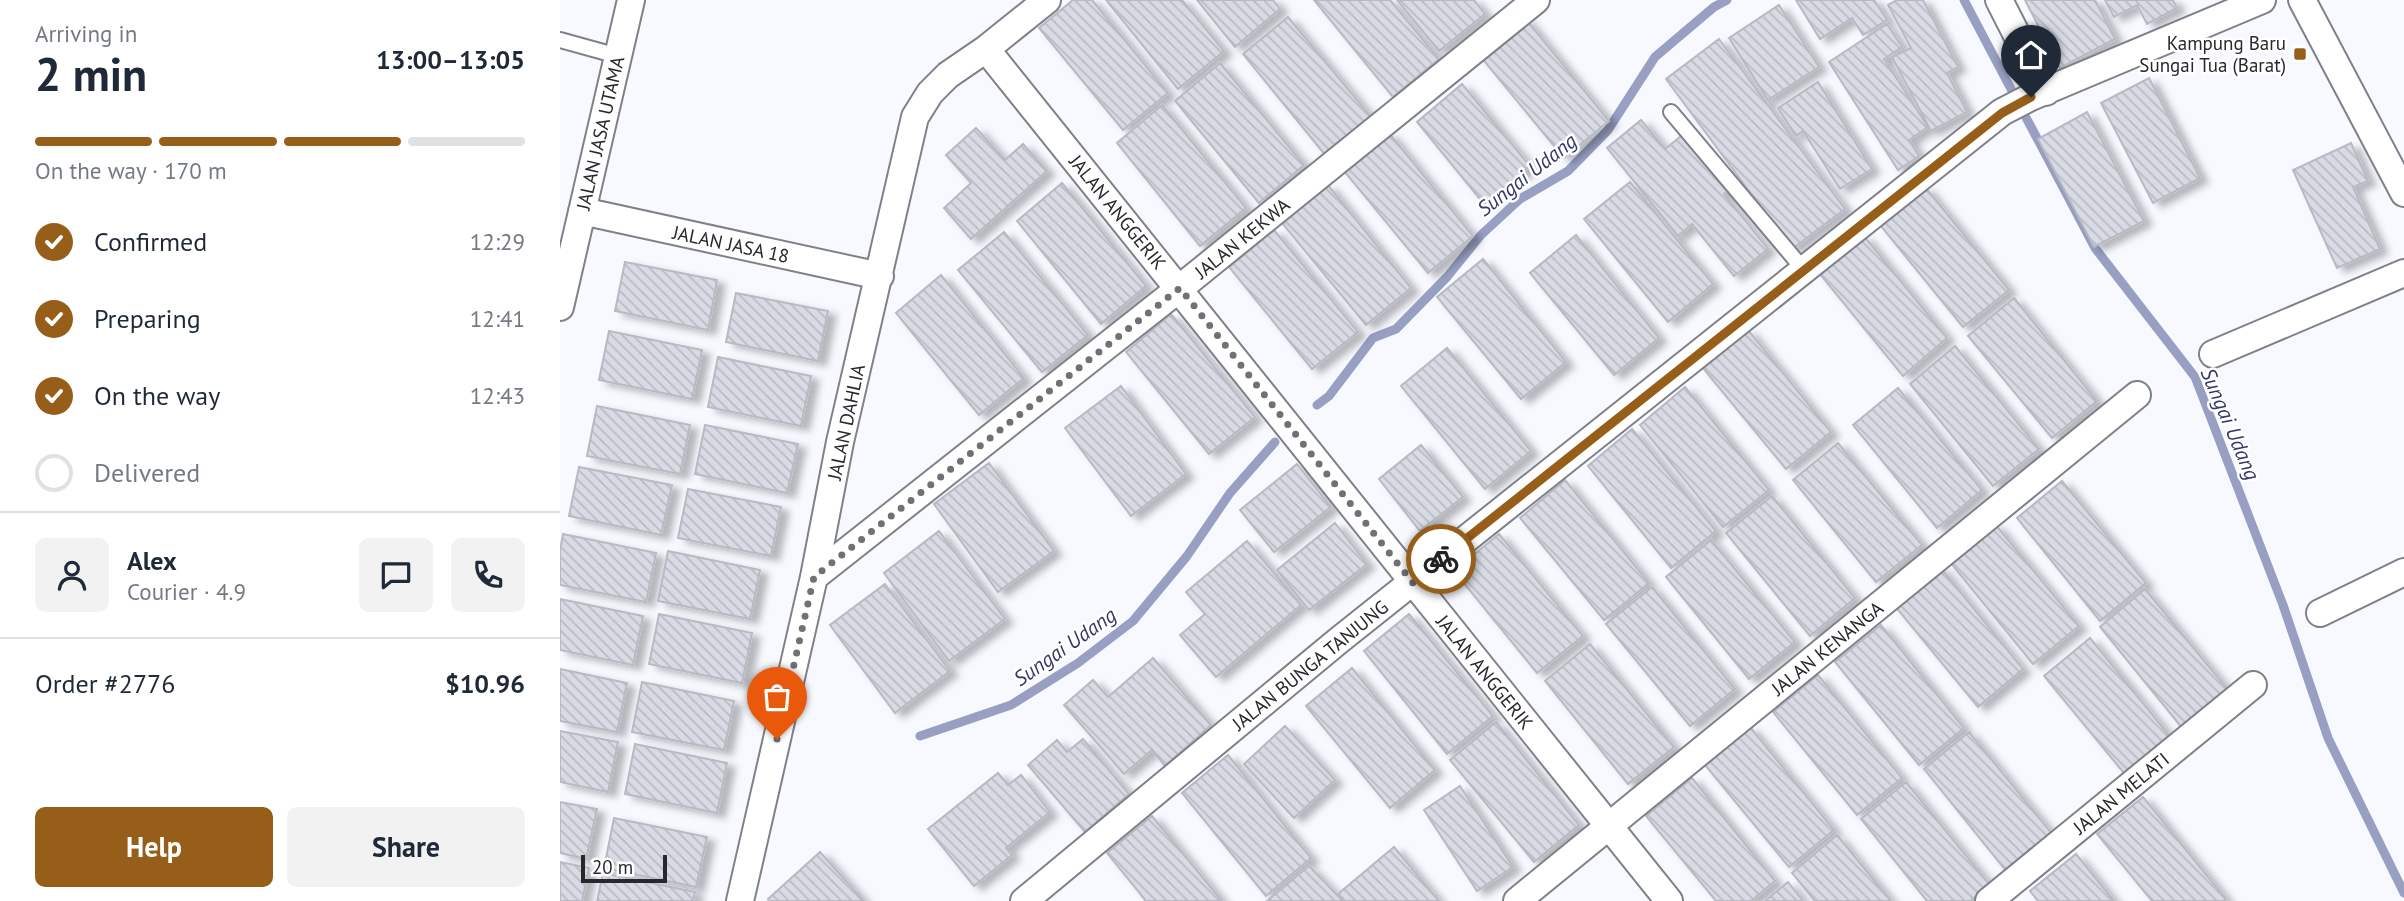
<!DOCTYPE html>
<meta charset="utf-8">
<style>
:root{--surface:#fff;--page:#f2f2f3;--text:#1f2937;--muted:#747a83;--line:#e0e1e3;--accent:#965e18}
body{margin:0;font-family:"PT Sans",sans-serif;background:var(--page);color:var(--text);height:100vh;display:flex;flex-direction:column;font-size:26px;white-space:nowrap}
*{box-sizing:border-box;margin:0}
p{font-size:23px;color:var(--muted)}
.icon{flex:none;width:38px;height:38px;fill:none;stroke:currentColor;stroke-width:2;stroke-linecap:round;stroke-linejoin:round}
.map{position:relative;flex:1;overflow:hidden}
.panel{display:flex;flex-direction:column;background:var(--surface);width:560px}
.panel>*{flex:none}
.scale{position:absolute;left:21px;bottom:18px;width:86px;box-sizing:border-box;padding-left:7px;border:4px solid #27282b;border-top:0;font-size:19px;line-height:24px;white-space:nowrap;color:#27282b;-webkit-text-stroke:5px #fff;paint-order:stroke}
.pin{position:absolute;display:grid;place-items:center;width:60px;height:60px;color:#fff;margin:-72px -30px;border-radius:50% 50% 50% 0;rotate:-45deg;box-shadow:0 0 7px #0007}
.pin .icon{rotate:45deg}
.courier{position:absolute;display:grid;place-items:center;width:70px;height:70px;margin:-35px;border:5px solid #965e18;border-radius:50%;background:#fff;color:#222;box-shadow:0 2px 9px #0007}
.summary em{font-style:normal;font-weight:800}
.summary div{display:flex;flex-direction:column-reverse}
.summary{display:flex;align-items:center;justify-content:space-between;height:119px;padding:0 35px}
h1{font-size:46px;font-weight:800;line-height:52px}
.bar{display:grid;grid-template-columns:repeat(4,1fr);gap:10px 7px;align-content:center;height:84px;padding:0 35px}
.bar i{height:9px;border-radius:5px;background:var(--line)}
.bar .current{background:var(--accent)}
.bar p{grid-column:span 4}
.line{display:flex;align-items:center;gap:18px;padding:0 35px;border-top:2px solid var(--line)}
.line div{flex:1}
.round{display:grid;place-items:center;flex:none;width:74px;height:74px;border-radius:10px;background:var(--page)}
ol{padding:0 35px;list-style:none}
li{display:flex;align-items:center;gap:21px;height:77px}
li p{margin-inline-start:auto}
li .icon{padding:7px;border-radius:50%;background:var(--accent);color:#fff;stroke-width:4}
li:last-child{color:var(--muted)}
li i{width:38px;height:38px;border:4px solid var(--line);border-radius:50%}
.cta{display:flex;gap:14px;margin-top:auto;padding:14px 35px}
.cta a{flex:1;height:80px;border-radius:10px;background:var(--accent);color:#fff;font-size:28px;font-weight:800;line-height:80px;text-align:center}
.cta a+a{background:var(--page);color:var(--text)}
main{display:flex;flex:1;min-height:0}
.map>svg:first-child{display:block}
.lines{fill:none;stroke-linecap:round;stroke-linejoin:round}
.stream{stroke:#989fc3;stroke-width:9}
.building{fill:url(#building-back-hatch);stroke:#b7b9c3;stroke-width:2;filter:url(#shadow)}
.lane-casing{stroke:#7f818a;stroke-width:18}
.street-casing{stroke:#7f818a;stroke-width:30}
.lane{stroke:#fff;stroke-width:14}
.street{stroke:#fff;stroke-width:26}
.done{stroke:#707175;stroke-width:7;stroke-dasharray:0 12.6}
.route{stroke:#965e18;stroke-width:9}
.poi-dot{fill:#965e18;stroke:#fff;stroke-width:2.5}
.labels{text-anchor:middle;stroke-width:5;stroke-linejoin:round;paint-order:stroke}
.poi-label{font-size:19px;fill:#27282b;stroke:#fff;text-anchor:end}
.street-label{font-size:19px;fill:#27282b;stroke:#fff}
.water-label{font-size:21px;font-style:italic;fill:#323869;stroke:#fff}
</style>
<main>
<section class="panel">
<div class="summary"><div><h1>2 min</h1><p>Arriving in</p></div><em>13:00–13:05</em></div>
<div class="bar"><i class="current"></i><i class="current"></i><i class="current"></i><i></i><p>On the way · 170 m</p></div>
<ol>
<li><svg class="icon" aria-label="check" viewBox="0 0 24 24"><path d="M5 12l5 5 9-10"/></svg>Confirmed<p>12:29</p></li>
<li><svg class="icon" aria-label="check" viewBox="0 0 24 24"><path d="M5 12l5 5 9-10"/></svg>Preparing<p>12:41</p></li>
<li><svg class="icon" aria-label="check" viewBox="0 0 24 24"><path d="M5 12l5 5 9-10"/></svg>On the way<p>12:43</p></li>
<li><i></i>Delivered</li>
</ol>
<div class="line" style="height:126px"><a class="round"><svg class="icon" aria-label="person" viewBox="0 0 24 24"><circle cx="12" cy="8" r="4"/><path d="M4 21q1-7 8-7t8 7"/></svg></a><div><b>Alex</b><p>Courier · 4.9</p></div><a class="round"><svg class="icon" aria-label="chat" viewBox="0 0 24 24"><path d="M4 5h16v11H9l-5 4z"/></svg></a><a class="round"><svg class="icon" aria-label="phone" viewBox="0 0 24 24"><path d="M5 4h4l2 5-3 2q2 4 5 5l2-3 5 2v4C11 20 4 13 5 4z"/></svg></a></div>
<div class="line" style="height:91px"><div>Order #2776</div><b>$10.96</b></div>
<div class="cta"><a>Help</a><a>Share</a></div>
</section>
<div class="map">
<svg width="1844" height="901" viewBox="0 0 1844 901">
<defs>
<pattern id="building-back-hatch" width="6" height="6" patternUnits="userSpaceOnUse" patternTransform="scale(1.75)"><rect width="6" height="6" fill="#d8dae4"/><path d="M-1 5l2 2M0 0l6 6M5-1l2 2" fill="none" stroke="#b9bbc4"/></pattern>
<filter id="shadow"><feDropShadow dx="8" dy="4.5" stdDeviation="3.5" flood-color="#0004"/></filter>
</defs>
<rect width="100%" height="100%" fill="#f7f9ff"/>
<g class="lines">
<path class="stream" d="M 1404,0 L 1535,248 L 1635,377 L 1723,605 L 1768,738 L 1844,893
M 757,405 L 769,396 L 813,338 L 836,329 L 887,277 L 921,235 L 960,199 L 1008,171 L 1048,130 L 1095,57 L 1154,7 L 1167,0
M 360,736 L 451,705 L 518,663 L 573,621 L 627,556 L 670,493 L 715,442"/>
</g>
<path class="building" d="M 513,0 L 532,0 L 608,93 L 563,130 L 479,28 Z
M 546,0 L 622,0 L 664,51 L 618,89 Z
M 637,0 L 713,0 L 720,9 L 675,47 Z
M 754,0 L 830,0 L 879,59 L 833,97 Z
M 837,0 L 914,0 L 925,14 L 879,51 Z
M 1236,0 L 1314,0 L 1327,20 L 1303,35 L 1292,18 L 1260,39 Z
M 1337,0 L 1363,0 L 1398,67 L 1387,73 L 1407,112 L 1371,131 L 1332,57 L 1351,48 L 1328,5 Z
M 1465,0 L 1535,0 L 1555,39 L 1500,68 Z
M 1545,0 L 1613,0 L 1617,8 L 1587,24 L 1577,5 L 1554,17 Z
M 1219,5 L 1259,67 L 1208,100 L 1169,38 Z
M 728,17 L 812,118 L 766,156 L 683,54 Z
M 965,18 L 1049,121 L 1004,158 L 920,56 Z
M 1327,24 L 1342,47 L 1324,59 L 1368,127 L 1349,140 L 1359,156 L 1338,170 L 1269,62 Z
M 1159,39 L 1285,209 L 1232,249 L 1106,79 Z
M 660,63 L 744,165 L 699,203 L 615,101 Z
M 1589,78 L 1640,178 L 1593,203 L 1541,103 Z
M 1258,82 L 1312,169 L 1280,189 L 1243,131 L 1236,136 L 1218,108 Z
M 902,84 L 970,166 L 924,204 L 857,122 Z
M 602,105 L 686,208 L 640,246 L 557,143 Z
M 1527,112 L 1584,221 L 1534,247 L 1478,139 Z
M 1081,120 L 1105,149 L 1126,132 L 1172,188 L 1164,194 L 1208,249 L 1174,276 L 1132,224 L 1118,236 L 1047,148 Z
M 416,128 L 445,160 L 463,144 L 487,171 L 411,239 L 384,208 L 411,183 L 386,155 Z
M 829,133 L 913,236 L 868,273 L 784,171 Z
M 1791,143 L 1808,181 L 1793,187 L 1820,249 L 1777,268 L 1733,170 Z
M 1070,182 L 1153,284 L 1108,322 L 1024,219 Z
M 502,183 L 586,286 L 541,324 L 457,221 Z
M 768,185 L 851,288 L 806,325 L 722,223 Z
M 1365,187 L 1449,290 L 1403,327 L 1320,225 Z
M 714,230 L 798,332 L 752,369 L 669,267 Z
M 444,232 L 528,335 L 482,372 L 398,270 Z
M 1016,235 L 1099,338 L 1054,375 L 970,273 Z
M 1304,236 L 1387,338 L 1343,376 L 1259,273 Z
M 923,259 L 1006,362 L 961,399 L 877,297 Z
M 65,262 L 157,280 L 148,330 L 55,311 Z
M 381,275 L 464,378 L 419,415 L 336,313 Z
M 176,293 L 268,311 L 258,361 L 166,342 Z
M 1454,298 L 1537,401 L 1492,438 L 1408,336 Z
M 611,314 L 695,417 L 649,454 L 566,352 Z
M 1188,330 L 1271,432 L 1226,469 L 1142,367 Z
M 49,331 L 142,350 L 132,399 L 39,380 Z
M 1395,346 L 1479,449 L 1433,486 L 1350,384 Z
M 887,348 L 971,451 L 925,489 L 841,386 Z
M 158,357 L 251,376 L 241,426 L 148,407 Z
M 561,386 L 626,474 L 571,516 L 505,428 Z
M 1125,387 L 1209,490 L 1163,527 L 1080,425 Z
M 1338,388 L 1422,490 L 1377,528 L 1293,425 Z
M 37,406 L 130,425 L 120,474 L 27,456 Z
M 145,425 L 238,444 L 227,493 L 135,474 Z
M 1072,429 L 1156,531 L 1111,568 L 1028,466 Z
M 1278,443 L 1362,545 L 1316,582 L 1233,480 Z
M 861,445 L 903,497 L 860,531 L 819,479 Z
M 429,463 L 494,551 L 438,592 L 374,504 Z
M 737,464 L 771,507 L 714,552 L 680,510 Z
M 19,467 L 112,485 L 101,535 L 9,516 Z
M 1005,480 L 1089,583 L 1044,620 L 960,518 Z
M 1502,481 L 1586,583 L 1540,621 L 1457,518 Z
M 128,489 L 221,507 L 211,556 L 118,538 Z
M 1212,496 L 1295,598 L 1250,636 L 1166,533 Z
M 775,523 L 807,564 L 749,610 L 717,570 Z
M 1435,524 L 1519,626 L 1473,664 L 1389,561 Z
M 379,531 L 445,619 L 389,661 L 324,573 Z
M 3,534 L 96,553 L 86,602 L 0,585 L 0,551 Z
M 939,534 L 1023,636 L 977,673 L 894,571 Z
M 1151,540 L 1235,642 L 1189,679 L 1106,577 Z
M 687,541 L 741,605 L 656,677 L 620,635 L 645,614 L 626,592 Z
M 108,551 L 200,570 L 190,619 L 98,601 Z
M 1380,567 L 1463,669 L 1418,707 L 1334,605 Z
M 325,584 L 390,671 L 335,713 L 270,625 Z
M 1092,587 L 1175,689 L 1130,726 L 1046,624 Z
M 1585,589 L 1669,691 L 1623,729 L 1540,627 Z
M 0,599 L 83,616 L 73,665 L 0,650 Z
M 99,614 L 192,633 L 182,683 L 89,664 Z
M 849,614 L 933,716 L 887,754 L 804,651 Z
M 1321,625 L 1404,728 L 1359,765 L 1275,662 Z
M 1530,638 L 1613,740 L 1568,778 L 1484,676 Z
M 1030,644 L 1114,747 L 1068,784 L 985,681 Z
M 593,658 L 651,725 L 605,766 L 592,750 L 564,774 L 504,705 L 533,680 L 548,697 Z
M 792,668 L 875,770 L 830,808 L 746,706 Z
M 0,669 L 67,683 L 57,732 L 0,721 Z
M 1258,675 L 1342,778 L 1297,815 L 1213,712 Z
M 82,682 L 174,701 L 164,750 L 72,732 Z
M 936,722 L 1019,825 L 974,862 L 890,760 Z
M 725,726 L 775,780 L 734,818 L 684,764 Z
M 1190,727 L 1274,830 L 1229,867 L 1145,765 Z
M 0,731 L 58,742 L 48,792 L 0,782 Z
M 1409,732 L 1493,835 L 1447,872 L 1364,769 Z
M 523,739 L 569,794 L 525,832 L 468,765 L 497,740 L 507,752 Z
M 75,744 L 167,763 L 157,813 L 65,794 Z
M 668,755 L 751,858 L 706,896 L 622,793 Z
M 438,773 L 448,785 L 461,775 L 490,812 L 446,848 L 452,855 L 414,886 L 368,829 Z
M 1132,778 L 1215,881 L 1191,901 L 1156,901 L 1086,816 Z
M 1346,782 L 1430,885 L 1410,901 L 1367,901 L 1301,819 Z
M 900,786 L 953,867 L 917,891 L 864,810 Z
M 1583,797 L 1666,899 L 1664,901 L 1592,901 L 1537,834 Z
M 0,802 L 37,809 L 26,859 L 0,853 Z
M 592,816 L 662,901 L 586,901 L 547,853 Z
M 54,818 L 147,837 L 136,887 L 44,868 Z
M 1277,835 L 1331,901 L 1255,901 L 1232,873 Z
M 834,847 L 879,901 L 783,901 L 778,894 Z
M 260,852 L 304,901 L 209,901 L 208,899 Z
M 1516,854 L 1554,901 L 1478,901 L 1470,891 Z
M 0,862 L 29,868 L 22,901 L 0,901 Z
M 749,866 L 783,901 L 707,901 Z
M 43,873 L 135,892 L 133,901 L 37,901 Z
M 1228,882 L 1243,901 L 1205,901 Z"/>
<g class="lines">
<defs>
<path id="lane" d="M 0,40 L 58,56
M 1111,112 L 1244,270"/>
<path id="street" d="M 1439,0 L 1486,92
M 1742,0 L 1844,193
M 426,49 L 1109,901
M 22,211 L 320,276
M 0,307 L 71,0
M 1653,354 L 1844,273
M 254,577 L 620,288 L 976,0
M 1760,613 L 1844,572
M 180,901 L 254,577 L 280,442 L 355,117 L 370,93 L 388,75 L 426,49 L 487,0
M 464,901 L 778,641 L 1442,112 L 1471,97 L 1702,0
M 957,901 L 1577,395
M 1429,901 L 1693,685"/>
</defs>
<use href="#lane" class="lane-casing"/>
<use href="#street" class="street-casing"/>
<use href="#lane" class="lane"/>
<use href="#street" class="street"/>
</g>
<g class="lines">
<path class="done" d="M 217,739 L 254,577 L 620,288 L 853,583 L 881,559"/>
<path class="route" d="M 881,559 L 1442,113 L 1471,97"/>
</g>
<rect class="poi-dot" x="1733" y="47" width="14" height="14" rx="3.5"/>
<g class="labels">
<g class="poi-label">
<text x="1726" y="50">Kampung Baru<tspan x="1726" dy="22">Sungai Tua (Barat)</tspan></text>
</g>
<g class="street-label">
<text transform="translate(40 133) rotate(-77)" y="7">JALAN JASA UTAMA</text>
<text transform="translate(558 212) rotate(51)" y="7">JALAN ANGGERIK</text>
<text transform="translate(682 238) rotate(-39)" y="7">JALAN KEKWA</text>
<text transform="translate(171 244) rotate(12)" y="7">JALAN JASA 18</text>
<text transform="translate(286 422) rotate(-78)" y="7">JALAN DAHLIA</text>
<text transform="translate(1267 648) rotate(-39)" y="7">JALAN KENANGA</text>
<text transform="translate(750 665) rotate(-39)" y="7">JALAN BUNGA TANJUNG</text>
<text transform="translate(925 672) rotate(51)" y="7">JALAN ANGGERIK</text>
<text transform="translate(1561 793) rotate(-39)" y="7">JALAN MELATI</text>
</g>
<g class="water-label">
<text transform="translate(967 175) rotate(-38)" y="7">Sungai Udang</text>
<text transform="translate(1670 424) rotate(67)" y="7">Sungai Udang</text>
<text transform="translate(505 647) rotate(-35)" y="7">Sungai Udang</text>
</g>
</g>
</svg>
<div class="scale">20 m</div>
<div class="pin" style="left:217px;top:739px;background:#ea580c"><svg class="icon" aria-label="bag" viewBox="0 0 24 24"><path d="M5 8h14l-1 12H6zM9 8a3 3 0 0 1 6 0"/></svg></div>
<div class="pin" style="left:1471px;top:97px;background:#1f2937"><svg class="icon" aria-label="home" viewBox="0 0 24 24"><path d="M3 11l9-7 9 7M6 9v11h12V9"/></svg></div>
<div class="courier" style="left:881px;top:559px"><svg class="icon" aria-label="bike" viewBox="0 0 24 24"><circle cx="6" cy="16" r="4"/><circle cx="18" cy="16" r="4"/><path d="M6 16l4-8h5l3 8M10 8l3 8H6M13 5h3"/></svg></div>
</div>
</main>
